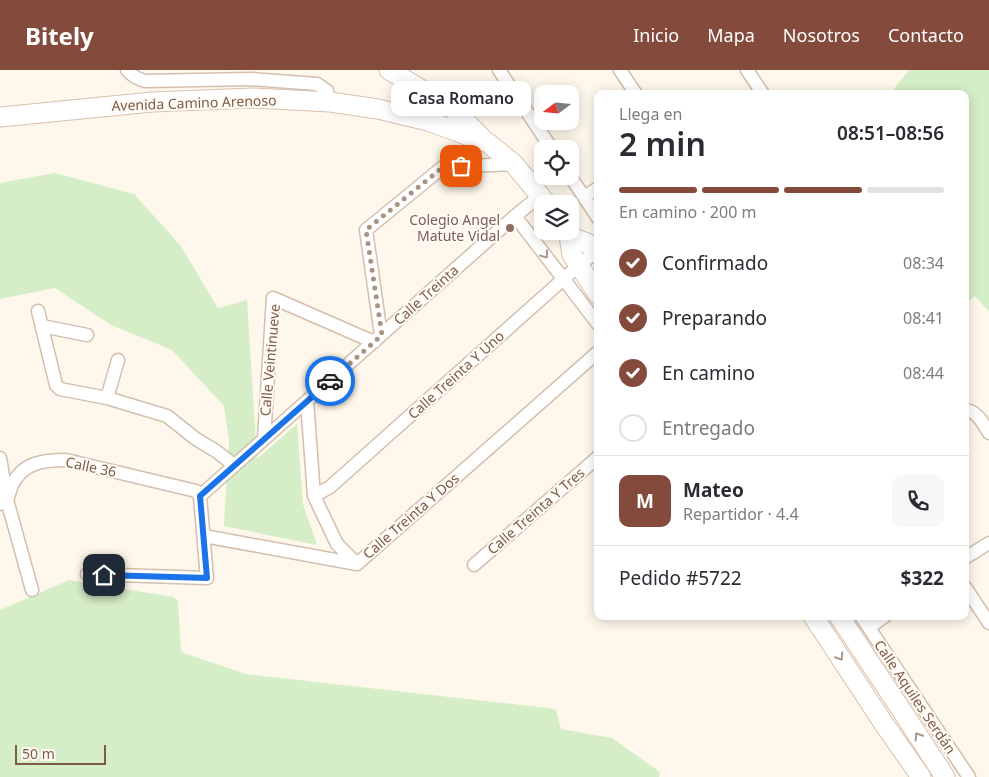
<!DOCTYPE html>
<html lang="es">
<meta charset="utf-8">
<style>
:root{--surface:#fff;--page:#f7f7f7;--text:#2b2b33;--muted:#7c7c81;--line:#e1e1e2;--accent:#844a3c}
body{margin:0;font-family:"Noto Sans",sans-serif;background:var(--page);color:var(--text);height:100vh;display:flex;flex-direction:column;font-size:19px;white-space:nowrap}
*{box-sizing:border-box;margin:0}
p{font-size:16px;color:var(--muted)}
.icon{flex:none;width:28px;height:28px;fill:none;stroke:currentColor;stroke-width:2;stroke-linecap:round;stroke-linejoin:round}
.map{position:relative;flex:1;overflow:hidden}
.details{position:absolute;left:594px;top:20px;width:375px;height:530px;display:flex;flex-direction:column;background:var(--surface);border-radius:10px;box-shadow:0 2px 12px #0003}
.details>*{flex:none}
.needle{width:32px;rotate:254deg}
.fabs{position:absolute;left:534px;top:15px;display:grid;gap:10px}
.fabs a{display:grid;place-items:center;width:45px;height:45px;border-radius:10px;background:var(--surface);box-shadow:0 2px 12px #0003;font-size:25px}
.scale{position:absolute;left:15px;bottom:12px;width:91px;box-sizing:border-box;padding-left:5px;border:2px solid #7d5d4a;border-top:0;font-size:14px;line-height:18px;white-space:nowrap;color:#7d5d4a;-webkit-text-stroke:4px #fffaf3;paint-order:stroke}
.pin{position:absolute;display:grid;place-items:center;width:42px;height:42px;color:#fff;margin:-21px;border-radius:10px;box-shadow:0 2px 8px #0006}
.courier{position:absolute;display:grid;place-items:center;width:50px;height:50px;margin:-25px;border:4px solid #1a73e8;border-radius:50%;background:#fff;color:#222;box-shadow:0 1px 6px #0007}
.bubble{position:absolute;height:35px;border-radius:10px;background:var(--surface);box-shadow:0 2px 12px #0003;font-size:16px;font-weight:600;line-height:35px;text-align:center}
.head em{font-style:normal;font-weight:600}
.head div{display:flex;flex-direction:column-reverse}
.head{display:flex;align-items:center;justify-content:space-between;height:85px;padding:0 25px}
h1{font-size:32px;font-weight:600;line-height:38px}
.bar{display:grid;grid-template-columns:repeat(4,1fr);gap:8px 5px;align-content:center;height:60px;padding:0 25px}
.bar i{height:6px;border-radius:4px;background:var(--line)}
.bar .on{background:var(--accent)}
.bar p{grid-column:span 4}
.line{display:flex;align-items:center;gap:12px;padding:0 25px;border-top:1px solid var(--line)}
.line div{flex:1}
.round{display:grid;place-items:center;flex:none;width:52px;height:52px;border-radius:10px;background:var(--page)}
ol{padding:0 25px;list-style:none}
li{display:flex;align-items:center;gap:15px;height:55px}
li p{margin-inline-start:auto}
li .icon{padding:5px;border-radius:50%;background:var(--accent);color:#fff;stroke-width:4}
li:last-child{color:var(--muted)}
li i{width:28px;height:28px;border:2px solid var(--line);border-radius:50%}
header{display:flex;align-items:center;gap:30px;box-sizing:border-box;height:70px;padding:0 25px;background:var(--accent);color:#fff}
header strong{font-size:24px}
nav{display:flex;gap:28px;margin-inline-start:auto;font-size:18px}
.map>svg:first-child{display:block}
.green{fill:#d6eec7}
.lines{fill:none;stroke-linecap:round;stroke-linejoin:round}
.minor-casing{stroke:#d3bfae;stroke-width:15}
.secondary-casing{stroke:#d8c1ae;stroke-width:21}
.minor{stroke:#fff;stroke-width:12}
.secondary{stroke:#fff;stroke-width:19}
.oneway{stroke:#aa9689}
.done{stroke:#aa9382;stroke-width:5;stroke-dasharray:0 9}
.route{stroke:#1a73e8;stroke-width:6}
.education-dot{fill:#8d6e63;stroke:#fffaf3;stroke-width:2}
.labels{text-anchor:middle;stroke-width:4;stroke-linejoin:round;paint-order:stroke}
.street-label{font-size:14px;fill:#7d5d4a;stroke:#fffaf3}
.education-label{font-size:14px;fill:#785e54;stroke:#fffaf3;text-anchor:end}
</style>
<header>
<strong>Bitely</strong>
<nav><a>Inicio</a><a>Mapa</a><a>Nosotros</a><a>Contacto</a></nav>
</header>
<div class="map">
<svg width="989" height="707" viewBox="0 0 989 707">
<rect width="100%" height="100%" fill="#fef7eb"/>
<path class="green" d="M 909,0 L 989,0 L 989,242 L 975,226 L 965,234 L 965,24 L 890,24 Z
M 55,103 L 134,124 L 180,175 L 218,238 L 247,230 L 257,389 L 297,354 L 303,434 L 317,475 L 224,456 L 229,370 L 224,336 L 172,280 L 111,255 L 55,218 L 0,229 L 0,113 Z
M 69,510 L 173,527 L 178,531 L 181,582 L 246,604 L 556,639 L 561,659 L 612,668 L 660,702 L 659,707 L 0,707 L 0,540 Z"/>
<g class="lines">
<defs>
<path id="minor" d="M 127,0 C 132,6 137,9 145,11 L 251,9 L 317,14 L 327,21 L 330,32
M 499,0 L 552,79
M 620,0 L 636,24
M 747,0 L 763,24
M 570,106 L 598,148
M 584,127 L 598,118
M 515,146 L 598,254
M 38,241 L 56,315 L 60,319 L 107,328 L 167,346 L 196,369 L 216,381 L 234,395
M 42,256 L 87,265
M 381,265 L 366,160 L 443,97 L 514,94
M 107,328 L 118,290
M 307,331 L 314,426 L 337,474 L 357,494
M 965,340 C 978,341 983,354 989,363
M 264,369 L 273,228 L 374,272
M 0,388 L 7,430 L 32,520
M 200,426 L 515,146 L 541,125
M 314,426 L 330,417 L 578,196 L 596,182
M 0,434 L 7,430 C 9,425 10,420 12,415 C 23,392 44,390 66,390 L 196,421 L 200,426
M 204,466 L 357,494
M 965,488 L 989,473
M 357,494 L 598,282
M 474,495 L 598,387
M 87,504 L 207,508 L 200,426
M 965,517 L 989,553
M 861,546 L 969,707
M 869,558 L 885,546"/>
<path id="secondary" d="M 389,0 L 452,38 L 483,69
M 0,47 L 152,32 L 253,28 L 330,32 L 378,39 L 428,51 L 488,73 L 514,94 L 547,134
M 566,161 L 569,166 L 572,185 L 598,224
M 569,166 L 587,173 L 598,184
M 813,546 L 884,654 L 921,707
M 839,546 L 902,641 L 945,707"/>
</defs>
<use href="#minor" class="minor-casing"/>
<use href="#secondary" class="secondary-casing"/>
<use href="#minor" class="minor"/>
<use href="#secondary" class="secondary"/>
</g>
<defs><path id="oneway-chevron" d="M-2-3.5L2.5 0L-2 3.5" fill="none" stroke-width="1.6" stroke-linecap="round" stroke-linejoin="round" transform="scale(1.25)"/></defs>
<g class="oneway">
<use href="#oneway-chevron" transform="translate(545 185) rotate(53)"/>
<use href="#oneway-chevron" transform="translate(840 587) rotate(57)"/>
<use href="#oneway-chevron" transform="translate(918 666) rotate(-122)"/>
</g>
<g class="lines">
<path class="done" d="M 330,311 L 382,265 L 366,160 L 443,97 L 461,96"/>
<path class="route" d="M 104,505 L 207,508 L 200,426 L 330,311"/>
</g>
<circle class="education-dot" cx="510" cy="158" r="5"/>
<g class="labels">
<g class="street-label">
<text transform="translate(194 33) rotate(-2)" y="5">Avenida Camino Arenoso</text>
<text transform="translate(426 225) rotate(-42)" y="5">Calle Treinta</text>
<text transform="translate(270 290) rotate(-85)" y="5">Calle Veintinueve</text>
<text transform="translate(456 305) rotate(-42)" y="5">Calle Treinta Y Uno</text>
<text transform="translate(91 397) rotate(12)" y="5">Calle 36</text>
<text transform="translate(536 441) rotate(-41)" y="5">Calle Treinta Y Tres</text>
<text transform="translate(411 446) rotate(-41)" y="5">Calle Treinta Y Dos</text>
<text transform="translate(915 627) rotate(56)" y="5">Calle Aquiles Serdán</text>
</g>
<g class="education-label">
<text x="500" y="155">Colegio Angel<tspan x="500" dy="16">Matute Vidal</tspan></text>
</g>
</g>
</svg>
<div class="fabs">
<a><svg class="needle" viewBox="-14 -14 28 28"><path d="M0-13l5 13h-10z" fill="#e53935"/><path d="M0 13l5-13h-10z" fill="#7c7c81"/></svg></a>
<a><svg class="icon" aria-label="locate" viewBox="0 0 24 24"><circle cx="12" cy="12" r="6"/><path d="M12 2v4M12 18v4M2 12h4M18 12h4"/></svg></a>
<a><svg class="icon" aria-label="layers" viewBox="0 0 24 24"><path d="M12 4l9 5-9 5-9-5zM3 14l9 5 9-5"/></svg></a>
</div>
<div class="scale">50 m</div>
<div class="pin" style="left:461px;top:96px;background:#ea580c"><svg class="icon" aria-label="bag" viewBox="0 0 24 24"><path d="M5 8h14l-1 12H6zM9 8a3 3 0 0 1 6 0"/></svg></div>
<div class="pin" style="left:104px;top:505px;background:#1f2937"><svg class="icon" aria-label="home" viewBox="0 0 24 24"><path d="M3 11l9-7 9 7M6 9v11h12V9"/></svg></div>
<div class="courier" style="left:330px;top:311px"><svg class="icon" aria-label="car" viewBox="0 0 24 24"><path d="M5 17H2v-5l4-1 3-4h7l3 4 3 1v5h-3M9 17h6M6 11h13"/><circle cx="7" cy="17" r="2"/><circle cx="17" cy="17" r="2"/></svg></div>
<div class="bubble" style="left:391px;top:11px;width:140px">Casa Romano</div>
<section class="details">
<div class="head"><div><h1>2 min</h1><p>Llega en</p></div><em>08:51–08:56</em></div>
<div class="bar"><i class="on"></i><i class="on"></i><i class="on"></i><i></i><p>En camino · 200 m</p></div>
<ol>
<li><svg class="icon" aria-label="check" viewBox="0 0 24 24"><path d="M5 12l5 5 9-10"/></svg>Confirmado<p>08:34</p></li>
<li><svg class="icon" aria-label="check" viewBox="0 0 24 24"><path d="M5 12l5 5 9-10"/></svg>Preparando<p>08:41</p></li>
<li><svg class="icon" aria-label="check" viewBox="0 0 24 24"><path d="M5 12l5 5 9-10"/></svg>En camino<p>08:44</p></li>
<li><i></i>Entregado</li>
</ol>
<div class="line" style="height:90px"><b class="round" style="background:var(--accent);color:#fff">M</b><div><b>Mateo</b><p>Repartidor · 4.4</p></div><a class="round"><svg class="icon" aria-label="phone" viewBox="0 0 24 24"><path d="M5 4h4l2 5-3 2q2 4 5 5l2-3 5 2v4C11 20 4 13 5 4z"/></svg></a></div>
<div class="line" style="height:65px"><div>Pedido #5722</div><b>$322</b></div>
</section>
</div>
